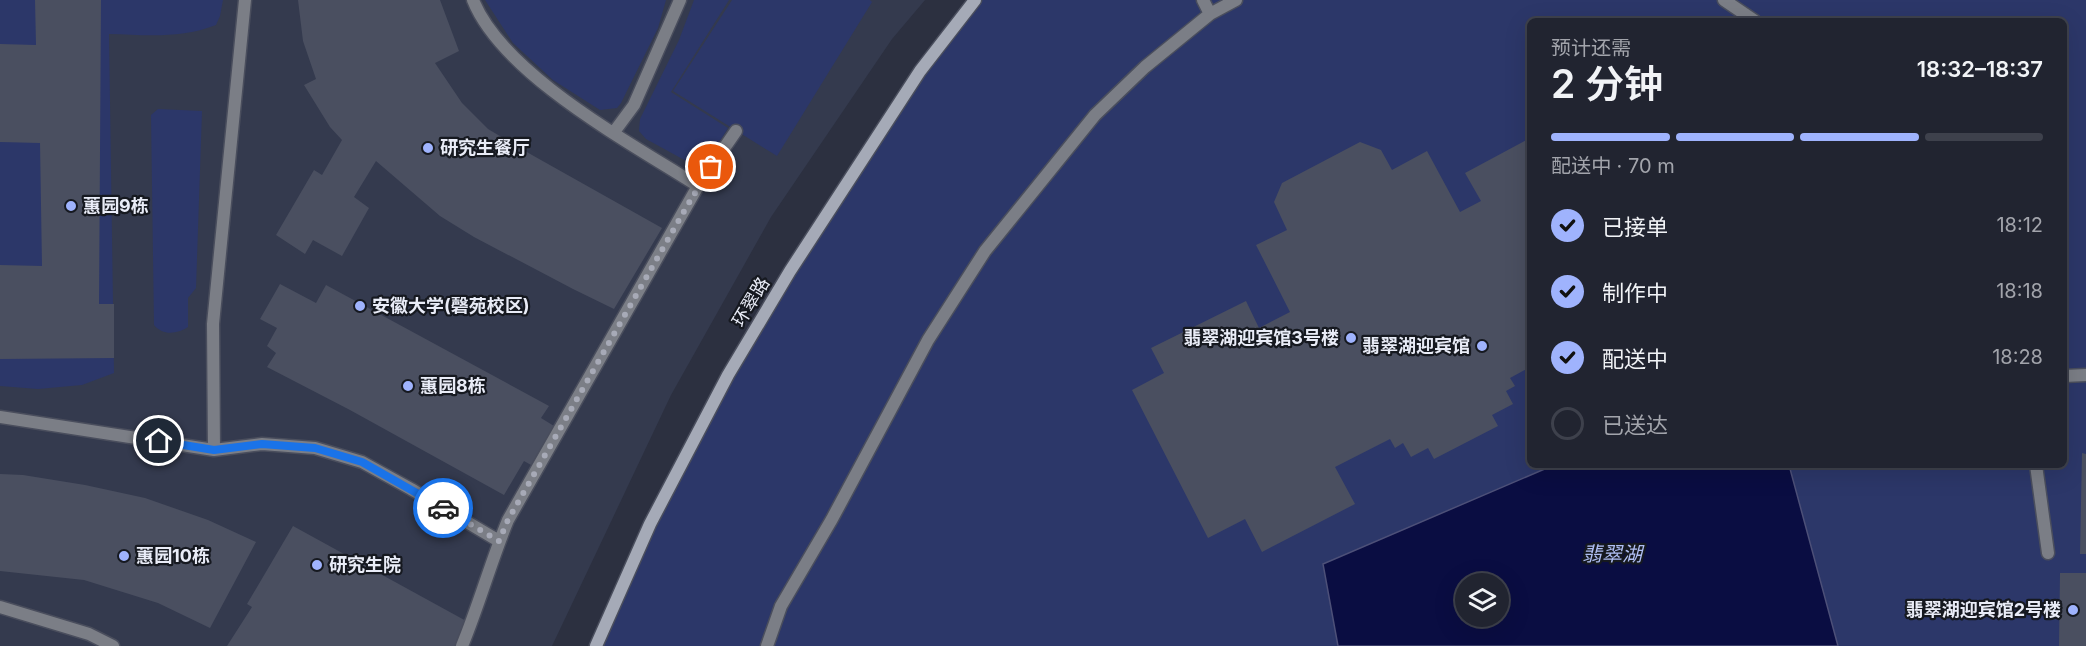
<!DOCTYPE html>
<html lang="zh">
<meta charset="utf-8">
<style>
:root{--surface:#212430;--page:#2d303c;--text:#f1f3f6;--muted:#a2a4ab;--line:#3e414c;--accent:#9fb3fd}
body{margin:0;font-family:Inter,"Noto Sans SC",sans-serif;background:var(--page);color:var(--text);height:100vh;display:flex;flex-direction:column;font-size:22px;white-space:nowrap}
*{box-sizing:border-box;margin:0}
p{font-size:20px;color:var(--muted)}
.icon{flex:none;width:33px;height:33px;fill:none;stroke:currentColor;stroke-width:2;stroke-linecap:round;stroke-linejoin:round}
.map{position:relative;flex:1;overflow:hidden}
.sheet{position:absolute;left:1527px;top:18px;width:540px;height:450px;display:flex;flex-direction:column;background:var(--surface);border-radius:9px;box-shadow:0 6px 24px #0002,0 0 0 2px var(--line)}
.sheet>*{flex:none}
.buttons{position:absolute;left:1455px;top:573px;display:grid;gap:12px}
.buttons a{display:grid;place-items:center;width:54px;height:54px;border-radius:50%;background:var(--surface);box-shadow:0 6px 24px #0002,0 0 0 2px var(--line);font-size:30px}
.pin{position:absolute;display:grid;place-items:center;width:51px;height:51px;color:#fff;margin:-26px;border:3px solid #fff;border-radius:50%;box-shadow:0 2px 6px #0007}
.courier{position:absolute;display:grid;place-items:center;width:60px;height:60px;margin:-30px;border:4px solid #1a73e8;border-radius:50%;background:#fff;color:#222;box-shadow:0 2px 8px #0007}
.headline em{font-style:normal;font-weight:600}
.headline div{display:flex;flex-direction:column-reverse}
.headline{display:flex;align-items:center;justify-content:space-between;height:102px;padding:0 24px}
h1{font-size:39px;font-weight:600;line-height:45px}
.bar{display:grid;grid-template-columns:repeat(4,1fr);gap:9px 6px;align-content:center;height:72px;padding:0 24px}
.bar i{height:8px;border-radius:4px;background:var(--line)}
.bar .active{background:var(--accent)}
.bar p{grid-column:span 4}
ol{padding:0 24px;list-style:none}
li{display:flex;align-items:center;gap:18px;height:66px}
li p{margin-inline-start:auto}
li .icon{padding:6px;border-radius:50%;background:var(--accent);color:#111;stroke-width:4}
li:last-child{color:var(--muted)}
li i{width:33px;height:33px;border:3px solid var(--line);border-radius:50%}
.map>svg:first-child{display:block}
.built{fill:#343a4e}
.green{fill:#2c3769;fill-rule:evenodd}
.water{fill:#0a0d42;stroke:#4d5078;stroke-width:1.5;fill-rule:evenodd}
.building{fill:#4a4f60}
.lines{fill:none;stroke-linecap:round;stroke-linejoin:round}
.lane-casing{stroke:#4a4e5d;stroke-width:15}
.secondary-casing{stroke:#4a4e5d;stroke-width:15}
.lane{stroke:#7b7e86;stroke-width:12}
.secondary{stroke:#a5aab7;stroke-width:12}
.done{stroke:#a7aab7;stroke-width:6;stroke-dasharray:0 10.8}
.route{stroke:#1a73e8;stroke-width:8}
.poi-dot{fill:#9fb3fd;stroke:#161920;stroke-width:2}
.labels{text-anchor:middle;stroke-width:4.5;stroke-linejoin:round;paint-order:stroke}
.poi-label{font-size:18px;font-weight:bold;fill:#e9ecf7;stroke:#161920;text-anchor:start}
.street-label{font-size:18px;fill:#e9ecf7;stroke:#161920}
.water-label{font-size:20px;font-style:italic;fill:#afbef3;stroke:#161920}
</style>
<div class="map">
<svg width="2086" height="646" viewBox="0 0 2086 646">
<rect width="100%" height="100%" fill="#2c3040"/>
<path class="built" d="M 0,0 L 925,0 L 892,39 L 771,217 L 671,395 L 552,646 L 0,646 Z"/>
<path class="green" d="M 0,0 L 223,0 L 220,16 L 216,25 C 180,39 146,35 109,34 L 114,373 L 82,385 L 38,389 L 0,386 Z
M 485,0 L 666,0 L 658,28 L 621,103 L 617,108 L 600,110 L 553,80 L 513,43 Z
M 694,0 L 729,0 L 671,92 L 728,128 L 706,164 L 699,168 L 646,139 L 639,131 L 640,119 L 679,40 Z
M 732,0 L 870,0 L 872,2 L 777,156 L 673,91 Z
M 975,0 L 2086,0 L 2086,646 L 596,646 L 650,524 L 790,271 ZM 1530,21 L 2064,21 L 2064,465 L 1530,465 ZM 1466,584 L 1498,584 L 1498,616 L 1466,616 Z
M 158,109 L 202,111 L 196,288 L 188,298 L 188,327 C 177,334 163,336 154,325 L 151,115 Z"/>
<path class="water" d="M 1554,465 L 1789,465 L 1838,646 L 1338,646 L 1323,564 ZM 1466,584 L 1498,584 L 1498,616 L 1466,616 Z"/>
<path class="building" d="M 35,0 L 101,0 L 99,304 L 114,304 L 114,358 L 0,359 L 0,265 L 42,266 L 40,143 L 0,142 L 0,44 L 36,45 Z
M 298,0 L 440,0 L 459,51 L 435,63 L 462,103 L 488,129 L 532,155 L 662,228 L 614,309 L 573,289 L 474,237 L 440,216 L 376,161 L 354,197 L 369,208 L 342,256 L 313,240 L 305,254 L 276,235 L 314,170 L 322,175 L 342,140 L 330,127 L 304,85 L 316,79 L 303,41 Z
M 1530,138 L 1530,367 L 1510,378 L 1515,386 L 1506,391 L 1513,404 L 1492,415 L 1498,426 L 1434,459 L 1428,448 L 1411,457 L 1403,443 L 1395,448 L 1390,439 L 1335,467 L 1355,504 L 1262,552 L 1245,519 L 1208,538 L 1132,390 L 1164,373 L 1151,348 L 1246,301 L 1259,328 L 1290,312 L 1256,245 L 1287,230 L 1274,202 L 1282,183 L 1360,142 L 1381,150 L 1392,170 L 1427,151 L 1460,212 L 1481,201 L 1465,173 Z
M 280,284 L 316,303 L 326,285 L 549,406 L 541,418 L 554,426 L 531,465 L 524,461 L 504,495 L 350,410 L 267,367 L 276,353 L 267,346 L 277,328 L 260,319 Z
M 2082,453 L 2086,454 L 2086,554 L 2080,554 Z
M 0,474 L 23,475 L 85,485 L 145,498 L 208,520 L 256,542 L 210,628 L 158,603 L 84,580 L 0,571 Z
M 293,526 L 468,622 L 455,646 L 227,646 L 252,607 L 247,604 Z
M 2060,573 L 2086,573 L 2086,646 L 2059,646 Z"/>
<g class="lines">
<defs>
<path id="lane" d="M 473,0 C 503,75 631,143 698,186
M 1203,0 L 1210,14
M 1724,0 L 1755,21
M 614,132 L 634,105 L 680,0
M 2064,376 L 2086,375
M 0,417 L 214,450 L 262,444 L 315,448 L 362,462 L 411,489 L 499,541
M 214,450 L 213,324 L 245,0
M 2036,465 L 2048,553
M 0,607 L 89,634 L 113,646
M 462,646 C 479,605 491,561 508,520 L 698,186 L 736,131
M 767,646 L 781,606 L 832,519 L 928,340 L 985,251 L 1095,115 L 1145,67 L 1210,14 L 1236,0"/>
<path id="secondary" d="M 596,646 L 650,524 L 728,375 L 790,271 L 920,71 L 975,0"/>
</defs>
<use href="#lane" class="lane-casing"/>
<use href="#secondary" class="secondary-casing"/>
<use href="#lane" class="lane"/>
<use href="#secondary" class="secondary"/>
</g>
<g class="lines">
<path class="done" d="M 443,508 L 499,541 L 508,520 L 687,206 L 711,167"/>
<path class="route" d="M 159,441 L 214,450 L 262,444 L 315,448 L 362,462 L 443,508"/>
</g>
<g class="poi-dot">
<circle cx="428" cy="148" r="6"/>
<circle cx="71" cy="206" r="6"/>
<circle cx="360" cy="306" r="6"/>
<circle cx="1351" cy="338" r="6"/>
<circle cx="1482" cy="346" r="6"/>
<circle cx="408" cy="386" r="6"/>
<circle cx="124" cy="556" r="6"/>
<circle cx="317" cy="565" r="6"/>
<circle cx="2073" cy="610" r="6"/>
</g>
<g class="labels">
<g class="poi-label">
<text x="440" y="154">研究生餐厅</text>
<text x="83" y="212">蕙园9栋</text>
<text x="372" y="312">安徽大学(磬苑校区)</text>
<text x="1339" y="344" text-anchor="end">翡翠湖迎宾馆3号楼</text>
<text x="1470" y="352" text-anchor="end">翡翠湖迎宾馆</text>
<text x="420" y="392">蕙园8栋</text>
<text x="136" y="562">蕙园10栋</text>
<text x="329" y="571">研究生院</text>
<text x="2061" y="616" text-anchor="end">翡翠湖迎宾馆2号楼</text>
</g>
<g class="street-label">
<text transform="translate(751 302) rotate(-59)" y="6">环翠路</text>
</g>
<g class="water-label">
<text x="1612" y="561">翡翠湖</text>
</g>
</g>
</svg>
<div class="buttons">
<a><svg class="icon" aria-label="layers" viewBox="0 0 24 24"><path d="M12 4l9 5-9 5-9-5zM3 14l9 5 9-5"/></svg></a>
</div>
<div class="pin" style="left:711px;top:167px;background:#ea580c"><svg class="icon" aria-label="bag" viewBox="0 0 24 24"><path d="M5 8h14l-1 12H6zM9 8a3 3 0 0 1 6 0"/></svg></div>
<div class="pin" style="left:159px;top:441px;background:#1f2937"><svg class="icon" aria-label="home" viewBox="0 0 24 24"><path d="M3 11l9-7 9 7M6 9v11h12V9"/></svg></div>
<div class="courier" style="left:443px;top:508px"><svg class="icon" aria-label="car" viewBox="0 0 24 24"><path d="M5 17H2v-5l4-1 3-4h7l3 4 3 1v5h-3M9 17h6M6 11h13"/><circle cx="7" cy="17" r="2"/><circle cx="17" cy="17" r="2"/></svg></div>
<section class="sheet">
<div class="headline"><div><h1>2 分钟</h1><p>预计还需</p></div><em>18:32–18:37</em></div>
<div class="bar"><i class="active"></i><i class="active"></i><i class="active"></i><i></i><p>配送中 · 70 m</p></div>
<ol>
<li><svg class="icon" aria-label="check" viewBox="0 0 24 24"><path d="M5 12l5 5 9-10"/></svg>已接单<p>18:12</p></li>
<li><svg class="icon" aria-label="check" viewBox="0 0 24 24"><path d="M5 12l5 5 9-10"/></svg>制作中<p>18:18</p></li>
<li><svg class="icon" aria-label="check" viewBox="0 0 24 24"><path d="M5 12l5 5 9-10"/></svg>配送中<p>18:28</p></li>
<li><i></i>已送达</li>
</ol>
</section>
</div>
